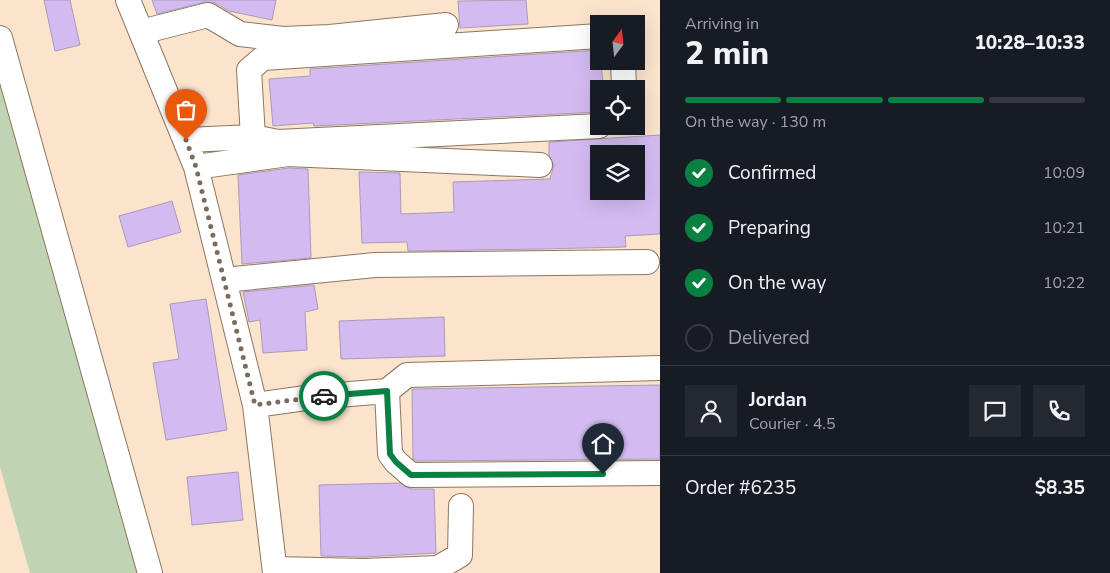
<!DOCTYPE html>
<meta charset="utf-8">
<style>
:root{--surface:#171b24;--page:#242831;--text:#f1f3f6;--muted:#9ea1a6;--line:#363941;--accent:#0b8043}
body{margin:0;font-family:"Nunito Sans",sans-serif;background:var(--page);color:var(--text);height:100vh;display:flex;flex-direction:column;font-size:19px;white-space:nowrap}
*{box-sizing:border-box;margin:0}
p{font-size:16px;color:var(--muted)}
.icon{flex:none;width:28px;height:28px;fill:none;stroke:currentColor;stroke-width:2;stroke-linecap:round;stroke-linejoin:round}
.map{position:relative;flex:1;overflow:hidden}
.sheet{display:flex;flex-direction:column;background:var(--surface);width:450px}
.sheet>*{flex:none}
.needle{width:32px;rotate:15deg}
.tools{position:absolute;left:590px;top:15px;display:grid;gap:10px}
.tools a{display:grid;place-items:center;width:55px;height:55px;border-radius:0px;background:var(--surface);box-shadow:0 5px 20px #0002;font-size:25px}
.pin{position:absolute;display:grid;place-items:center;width:42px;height:42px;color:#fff;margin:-51px -21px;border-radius:50% 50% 50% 0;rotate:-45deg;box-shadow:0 0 5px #0007}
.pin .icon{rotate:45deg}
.courier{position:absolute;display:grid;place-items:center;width:50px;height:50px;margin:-25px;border:4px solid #0b8043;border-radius:50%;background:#fff;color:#222;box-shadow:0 1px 6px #0007}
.overview em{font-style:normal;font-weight:800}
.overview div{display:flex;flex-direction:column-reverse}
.overview{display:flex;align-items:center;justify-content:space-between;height:85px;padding:0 25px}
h1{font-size:32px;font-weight:800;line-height:38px}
.bar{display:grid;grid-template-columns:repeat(4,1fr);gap:8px 5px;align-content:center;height:60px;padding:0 25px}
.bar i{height:6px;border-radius:4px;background:var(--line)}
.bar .on{background:var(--accent)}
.bar p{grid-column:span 4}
.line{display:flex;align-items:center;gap:12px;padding:0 25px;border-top:1px solid var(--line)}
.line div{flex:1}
.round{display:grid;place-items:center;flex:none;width:52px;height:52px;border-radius:0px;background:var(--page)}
ol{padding:0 25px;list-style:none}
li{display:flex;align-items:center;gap:15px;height:55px}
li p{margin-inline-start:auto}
li .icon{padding:5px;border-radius:50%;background:var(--accent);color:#fff;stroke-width:4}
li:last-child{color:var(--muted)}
li i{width:28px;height:28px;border:2px solid var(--line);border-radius:50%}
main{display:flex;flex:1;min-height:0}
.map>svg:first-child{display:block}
.green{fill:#c0d3b2}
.building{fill:#d3bbf2;stroke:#a89cb7;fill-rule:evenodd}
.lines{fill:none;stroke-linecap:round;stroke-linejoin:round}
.minor-casing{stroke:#8c7661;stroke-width:26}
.minor{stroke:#fff;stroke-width:24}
.done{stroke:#7a6c5e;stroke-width:5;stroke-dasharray:0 9}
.route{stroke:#0b8043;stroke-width:6}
</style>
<main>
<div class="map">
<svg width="660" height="573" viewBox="0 0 660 573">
<rect width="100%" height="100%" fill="#fbe3cc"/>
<path class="green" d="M 0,51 L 144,573 L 30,573 L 0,467 Z"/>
<path class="building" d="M 44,0 L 70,0 L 80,45 L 55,51 Z
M 152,0 L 276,0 L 272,20 L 229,11 L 215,3 L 205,2 L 157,14 Z
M 526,0 L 528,24 L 460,28 L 458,1 Z
M 599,50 L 604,89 L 599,89 L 599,112 L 314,126 L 313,123 L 273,126 L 269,79 L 310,76 L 310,69 Z
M 660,135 L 660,234 L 625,236 L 626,247 L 541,249 L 408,251 L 407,242 L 362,243 L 359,172 L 400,173 L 401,214 L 454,212 L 453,182 L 550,179 L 554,165 L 549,156 L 549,142 ZM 599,154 L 636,154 L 636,191 L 599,191 Z
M 289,168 L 308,169 L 311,258 L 242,264 L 238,175 Z
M 172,201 L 181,232 L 128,247 L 119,216 Z
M 314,285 L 318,309 L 305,312 L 307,350 L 263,353 L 260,320 L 249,322 L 243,292 Z
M 206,299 L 227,430 L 166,440 L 153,363 L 179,359 L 170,304 Z
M 444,317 L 445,356 L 341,359 L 339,321 Z
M 660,385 L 660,459 L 416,461 L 413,459 L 412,389 Z
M 238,472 L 243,520 L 192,525 L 187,477 Z
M 400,483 L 411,489 L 434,489 L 436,553 L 364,557 L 321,556 L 319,485 Z"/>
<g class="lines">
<defs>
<path id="minor" d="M 128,0 L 196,167 L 255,405 L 275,573
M 141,32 L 208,15 L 240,34 L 283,39 L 330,37 L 446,25
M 0,38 L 150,573
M 623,61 L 624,89
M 253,137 L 278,142 L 599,126
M 186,140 L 253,137 L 249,70 L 263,58 L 599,36
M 196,167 L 288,154 L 540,165
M 224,280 L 375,265 L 647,262
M 660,368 L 407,375 L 387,391 L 390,454 L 396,462 L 411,475 L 660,473
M 255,405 L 313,397 L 387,391
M 275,569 L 364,571 L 438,568 L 460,555 L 461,506"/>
</defs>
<use href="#minor" class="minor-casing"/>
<use href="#minor" class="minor"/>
</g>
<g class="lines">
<path class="done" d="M 186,140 L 196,167 L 255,405 L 324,396"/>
<path class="route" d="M 324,396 L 387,391 L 390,454 L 396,462 L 411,475 L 603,474"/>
</g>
</svg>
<div class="tools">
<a><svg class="needle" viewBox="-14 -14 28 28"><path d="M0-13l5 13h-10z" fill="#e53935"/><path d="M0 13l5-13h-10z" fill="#9ea1a6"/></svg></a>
<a><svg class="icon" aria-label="locate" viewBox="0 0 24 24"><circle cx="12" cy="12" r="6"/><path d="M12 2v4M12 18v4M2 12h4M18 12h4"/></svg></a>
<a><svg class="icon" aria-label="layers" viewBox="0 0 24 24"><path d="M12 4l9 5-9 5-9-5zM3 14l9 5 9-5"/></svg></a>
</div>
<div class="pin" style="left:186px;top:140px;background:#ea580c"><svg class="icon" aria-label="bag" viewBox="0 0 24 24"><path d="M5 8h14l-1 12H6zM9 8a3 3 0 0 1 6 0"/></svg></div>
<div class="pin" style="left:603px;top:474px;background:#1f2937"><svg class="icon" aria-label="home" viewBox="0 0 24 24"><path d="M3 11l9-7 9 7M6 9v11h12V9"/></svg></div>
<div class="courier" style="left:324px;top:396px"><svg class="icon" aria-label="car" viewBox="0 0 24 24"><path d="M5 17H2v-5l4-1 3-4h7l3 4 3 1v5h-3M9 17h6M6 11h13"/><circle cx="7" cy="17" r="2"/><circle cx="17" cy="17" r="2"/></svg></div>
</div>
<section class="sheet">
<div class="overview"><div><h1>2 min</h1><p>Arriving in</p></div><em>10:28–10:33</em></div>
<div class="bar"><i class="on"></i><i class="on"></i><i class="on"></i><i></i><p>On the way · 130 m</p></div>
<ol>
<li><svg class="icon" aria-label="check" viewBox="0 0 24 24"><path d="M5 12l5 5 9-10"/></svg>Confirmed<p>10:09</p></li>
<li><svg class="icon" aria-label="check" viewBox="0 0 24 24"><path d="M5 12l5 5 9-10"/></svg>Preparing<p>10:21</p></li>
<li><svg class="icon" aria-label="check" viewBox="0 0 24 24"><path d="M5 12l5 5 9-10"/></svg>On the way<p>10:22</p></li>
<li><i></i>Delivered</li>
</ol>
<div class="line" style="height:90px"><a class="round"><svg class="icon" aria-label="person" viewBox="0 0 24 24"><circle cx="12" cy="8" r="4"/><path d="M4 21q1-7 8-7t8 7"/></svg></a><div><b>Jordan</b><p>Courier · 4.5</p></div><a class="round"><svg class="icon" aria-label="chat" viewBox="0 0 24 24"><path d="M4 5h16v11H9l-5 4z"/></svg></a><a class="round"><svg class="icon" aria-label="phone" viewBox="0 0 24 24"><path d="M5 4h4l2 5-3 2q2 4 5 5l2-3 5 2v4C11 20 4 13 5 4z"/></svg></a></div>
<div class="line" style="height:65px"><div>Order #6235</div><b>$8.35</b></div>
</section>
</main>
